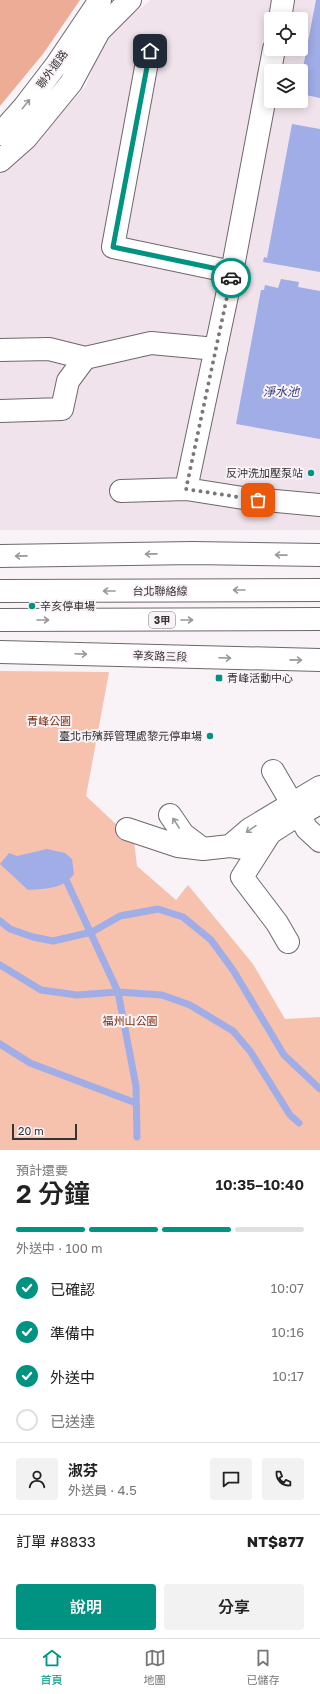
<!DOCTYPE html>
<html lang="zh-TW">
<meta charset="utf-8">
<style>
:root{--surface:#fff;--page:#f2f2f2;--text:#222;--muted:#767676;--line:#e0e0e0;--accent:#009381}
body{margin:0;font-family:"Golos Text","Noto Sans TC",sans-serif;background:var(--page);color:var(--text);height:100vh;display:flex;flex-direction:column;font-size:15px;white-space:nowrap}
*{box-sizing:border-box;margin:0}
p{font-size:13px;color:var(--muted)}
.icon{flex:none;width:22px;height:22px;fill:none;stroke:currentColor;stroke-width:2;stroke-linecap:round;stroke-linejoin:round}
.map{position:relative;height:1150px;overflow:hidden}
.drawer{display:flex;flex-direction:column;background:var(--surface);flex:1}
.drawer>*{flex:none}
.tools{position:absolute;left:264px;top:12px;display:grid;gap:8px}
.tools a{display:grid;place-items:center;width:44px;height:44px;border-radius:4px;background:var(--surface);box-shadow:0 2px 10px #0003;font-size:20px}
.scale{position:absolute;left:12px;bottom:10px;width:65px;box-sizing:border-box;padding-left:4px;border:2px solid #363335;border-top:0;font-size:11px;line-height:14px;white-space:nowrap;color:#363335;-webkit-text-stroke:3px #f9f3f7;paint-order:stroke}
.pin{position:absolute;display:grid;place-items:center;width:34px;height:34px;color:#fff;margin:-17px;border-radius:8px;box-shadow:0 2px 6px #0006}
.courier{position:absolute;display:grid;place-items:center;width:40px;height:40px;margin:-20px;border:3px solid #009381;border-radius:50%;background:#fff;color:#222;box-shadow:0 1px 5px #0007}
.head em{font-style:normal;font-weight:600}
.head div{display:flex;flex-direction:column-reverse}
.head{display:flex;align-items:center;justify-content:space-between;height:68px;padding:0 16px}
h1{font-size:26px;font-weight:600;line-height:30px}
.bar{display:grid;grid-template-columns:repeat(4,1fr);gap:6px 4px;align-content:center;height:48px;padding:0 16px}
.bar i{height:5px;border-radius:3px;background:var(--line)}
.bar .selected{background:var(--accent)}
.bar p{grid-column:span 4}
.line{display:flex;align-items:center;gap:10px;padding:0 16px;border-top:1px solid var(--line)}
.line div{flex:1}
.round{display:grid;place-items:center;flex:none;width:42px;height:42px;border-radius:4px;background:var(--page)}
ol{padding:0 16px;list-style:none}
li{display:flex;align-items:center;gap:12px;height:44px}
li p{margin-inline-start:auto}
li .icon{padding:4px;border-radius:50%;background:var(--accent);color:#fff;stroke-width:4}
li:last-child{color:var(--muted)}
li i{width:22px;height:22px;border:2px solid var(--line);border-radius:50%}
.cta{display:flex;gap:8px;margin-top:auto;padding:8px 16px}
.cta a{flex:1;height:46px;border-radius:4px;background:var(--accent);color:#fff;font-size:16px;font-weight:600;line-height:46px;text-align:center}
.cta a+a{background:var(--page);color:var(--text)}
.tabs{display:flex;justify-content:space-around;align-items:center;height:56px;border-top:1px solid var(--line);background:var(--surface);font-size:11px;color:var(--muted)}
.tabs a{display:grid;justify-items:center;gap:2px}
.tabs .selected{color:var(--accent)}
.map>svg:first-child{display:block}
.built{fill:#f0e3eb;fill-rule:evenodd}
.green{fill:#f6c1ad}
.forest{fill:#edac95}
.water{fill:#a0ade6}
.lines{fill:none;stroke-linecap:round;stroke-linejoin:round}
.stream{stroke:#a0ade6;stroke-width:7}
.minor-casing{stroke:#6d686c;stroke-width:24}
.major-casing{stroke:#6d686c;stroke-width:24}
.highway-casing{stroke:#6d686c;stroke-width:24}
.minor{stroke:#fff;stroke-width:22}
.major{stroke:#fff;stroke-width:22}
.highway{stroke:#fff;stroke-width:22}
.oneway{stroke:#9a999a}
.done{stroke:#7a7679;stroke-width:4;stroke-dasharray:0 7.2}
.route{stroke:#009381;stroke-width:5}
.poi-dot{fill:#009381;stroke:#f9f3f7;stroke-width:1.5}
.labels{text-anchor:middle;stroke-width:4;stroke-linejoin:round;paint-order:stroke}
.shield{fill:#f9f3f7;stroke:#706d6f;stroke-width:1}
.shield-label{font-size:10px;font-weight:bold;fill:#363335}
.street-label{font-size:11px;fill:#363335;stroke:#f9f3f7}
.poi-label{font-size:11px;fill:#363335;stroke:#f9f3f7;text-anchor:end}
.park-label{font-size:11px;fill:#7a2f10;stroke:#f9f3f7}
.water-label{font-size:12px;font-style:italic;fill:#333b7f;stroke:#f9f3f7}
</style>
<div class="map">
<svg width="320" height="1150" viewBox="0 0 320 1150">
<rect width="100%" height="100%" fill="#f9f3f7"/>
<path class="built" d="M 151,0 L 320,0 L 320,530 L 0,530 L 0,167 L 46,130 L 86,86 L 105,36 ZM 271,19 L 301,19 L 301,49 L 271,49 ZM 271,71 L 301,71 L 301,101 L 271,101 Z"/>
<path class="green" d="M 0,671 L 109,672 L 86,796 L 134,841 L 137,866 L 176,900 L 188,885 L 253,964 L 285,1019 L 320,1017 L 320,1150 L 0,1150 Z"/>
<path class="forest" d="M 0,0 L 80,0 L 43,54 L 0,106 Z"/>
<path class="water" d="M 316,0 L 320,0 L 320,98 L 301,94 L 301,78 Z
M 292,124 L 320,129 L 320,272 L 263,262 L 264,257 L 267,258 Z
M 281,279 L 299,282 L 298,287 L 320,291 L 320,439 L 236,424 L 261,290 L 264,290 L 265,285 L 278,288 Z
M 47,849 L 65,853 L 72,859 L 74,874 C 62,890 47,888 28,890 L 0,864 L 9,853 L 17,856 Z"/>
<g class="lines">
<path class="stream" d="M 67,882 L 118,992 L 136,1086 L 137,1137
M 0,921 L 10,929 L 33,937 L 53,941 L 92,932 L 120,916 L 158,909 L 183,917 L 211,940 L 233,970 L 284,1055 L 320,1089
M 0,965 L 41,990 L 77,995 L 118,992 L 162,995 L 190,1005 L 233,1031 L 250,1051 L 290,1115 L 299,1123
M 0,1044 L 30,1063 L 136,1103"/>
<defs>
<path id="minor" d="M 280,19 L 283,0
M 274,49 L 232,272 L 186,489 L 243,498 L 320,505
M 149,51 L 113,247 L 232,272
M 0,134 L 24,107 L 57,64 L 100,0
M 0,161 L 26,138 L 71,83 L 99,31 L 130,0
M 0,350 L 49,349 L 85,358 L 151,343 L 216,349
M 0,411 L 62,409 L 68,381 L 85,358
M 121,491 L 186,489
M 273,771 L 307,829 L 320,841
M 170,815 L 183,834 L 203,849
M 127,829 L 178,846 L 203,849 L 230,846 L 258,850
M 230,846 L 250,829 L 320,787
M 288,942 L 277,923 L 242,877 L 270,833 L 298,815 L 320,803"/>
<path id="major" d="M 0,556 L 193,553 L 320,555
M 0,652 L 320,660"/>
<path id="highway" d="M 0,591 L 320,590
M 0,620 L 320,619"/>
</defs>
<use href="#minor" class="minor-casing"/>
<use href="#major" class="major-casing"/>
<use href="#highway" class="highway-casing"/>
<use href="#minor" class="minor"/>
<use href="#major" class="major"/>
<use href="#highway" class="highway"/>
</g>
<defs><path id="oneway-shaft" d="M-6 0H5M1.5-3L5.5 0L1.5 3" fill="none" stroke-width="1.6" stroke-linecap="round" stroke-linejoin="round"/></defs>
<g class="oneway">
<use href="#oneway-shaft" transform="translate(26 104) rotate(-51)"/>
<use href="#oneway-shaft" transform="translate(151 554) rotate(179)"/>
<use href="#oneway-shaft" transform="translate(281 555) rotate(-179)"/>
<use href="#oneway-shaft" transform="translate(21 556) rotate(179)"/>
<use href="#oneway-shaft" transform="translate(239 590) rotate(180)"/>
<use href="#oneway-shaft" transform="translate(109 591) rotate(180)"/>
<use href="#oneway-shaft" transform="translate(43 620)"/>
<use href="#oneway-shaft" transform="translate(187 620)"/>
<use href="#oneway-shaft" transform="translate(81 654) rotate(2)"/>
<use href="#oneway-shaft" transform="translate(225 658) rotate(2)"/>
<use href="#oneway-shaft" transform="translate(296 660) rotate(1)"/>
<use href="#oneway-shaft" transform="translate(176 823) rotate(-123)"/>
<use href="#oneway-shaft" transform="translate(251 829) rotate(145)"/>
</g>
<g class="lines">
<path class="done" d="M 231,278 L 186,489 L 258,500"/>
<path class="route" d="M 150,51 L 113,247 L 232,272 L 231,278"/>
</g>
<g class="poi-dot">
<circle cx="311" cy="473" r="4"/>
<circle cx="32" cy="606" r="4"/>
<rect x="215" y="674" width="8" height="8" rx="2"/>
<circle cx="210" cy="736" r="4"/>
</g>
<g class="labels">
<rect class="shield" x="149" y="612" width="26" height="16" rx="3"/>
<g class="shield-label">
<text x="162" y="624">3甲</text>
</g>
<g class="street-label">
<text transform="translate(52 69) rotate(-54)" y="4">聯外道路</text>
<text x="160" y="595">台北聯絡線</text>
<text transform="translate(160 656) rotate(2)" y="4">辛亥路三段</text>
</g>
<g class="poi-label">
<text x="303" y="477">反沖洗加壓泵站</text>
<text x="40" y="610" text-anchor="start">辛亥停車場</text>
<text x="227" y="682" text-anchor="start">青峰活動中心</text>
<text x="202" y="740">臺北市殯葬管理處黎元停車場</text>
</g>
<g class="park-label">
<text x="49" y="725">青峰公園</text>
<text x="130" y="1025">福州山公園</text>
</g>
<g class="water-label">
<text x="281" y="396">淨水池</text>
</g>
</g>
</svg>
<div class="tools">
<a><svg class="icon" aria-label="locate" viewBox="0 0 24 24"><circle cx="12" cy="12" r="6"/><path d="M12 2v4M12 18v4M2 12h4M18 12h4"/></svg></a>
<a><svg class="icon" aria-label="layers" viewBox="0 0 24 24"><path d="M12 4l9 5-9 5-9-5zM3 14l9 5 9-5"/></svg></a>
</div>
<div class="scale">20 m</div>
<div class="pin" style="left:258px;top:500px;background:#ea580c"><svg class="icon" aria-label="bag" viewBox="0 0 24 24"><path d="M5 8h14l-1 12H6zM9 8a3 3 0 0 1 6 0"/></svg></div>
<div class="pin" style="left:150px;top:51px;background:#1f2937"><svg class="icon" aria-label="home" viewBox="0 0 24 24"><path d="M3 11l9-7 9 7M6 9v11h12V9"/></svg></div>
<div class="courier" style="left:231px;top:278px"><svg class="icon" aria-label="car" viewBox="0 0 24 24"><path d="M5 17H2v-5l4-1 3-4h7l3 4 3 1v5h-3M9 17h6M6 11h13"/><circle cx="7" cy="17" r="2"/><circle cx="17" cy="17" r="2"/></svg></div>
</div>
<section class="drawer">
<div class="head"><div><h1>2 分鐘</h1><p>預計還要</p></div><em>10:35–10:40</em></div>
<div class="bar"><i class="selected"></i><i class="selected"></i><i class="selected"></i><i></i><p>外送中 · 100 m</p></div>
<ol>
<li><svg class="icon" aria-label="check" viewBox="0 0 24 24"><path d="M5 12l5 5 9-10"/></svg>已確認<p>10:07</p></li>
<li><svg class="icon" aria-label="check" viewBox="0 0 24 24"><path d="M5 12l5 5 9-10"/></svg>準備中<p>10:16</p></li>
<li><svg class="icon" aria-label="check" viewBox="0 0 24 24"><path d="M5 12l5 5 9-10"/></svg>外送中<p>10:17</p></li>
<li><i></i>已送達</li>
</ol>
<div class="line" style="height:72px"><a class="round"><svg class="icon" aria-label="person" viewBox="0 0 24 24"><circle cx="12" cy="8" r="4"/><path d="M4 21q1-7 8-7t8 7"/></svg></a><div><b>淑芬</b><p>外送員 · 4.5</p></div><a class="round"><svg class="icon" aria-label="chat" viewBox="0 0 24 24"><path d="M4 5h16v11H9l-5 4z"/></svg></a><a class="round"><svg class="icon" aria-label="phone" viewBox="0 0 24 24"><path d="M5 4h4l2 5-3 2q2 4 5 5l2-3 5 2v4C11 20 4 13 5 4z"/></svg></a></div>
<div class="line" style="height:52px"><div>訂單 #8833</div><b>NT$877</b></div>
<div class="cta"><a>說明</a><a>分享</a></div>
</section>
<nav class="tabs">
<a class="selected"><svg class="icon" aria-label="home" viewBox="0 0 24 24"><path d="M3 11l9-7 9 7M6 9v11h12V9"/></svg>首頁</a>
<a><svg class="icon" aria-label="map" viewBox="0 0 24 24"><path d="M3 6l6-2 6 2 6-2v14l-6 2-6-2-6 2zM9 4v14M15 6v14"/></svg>地圖</a>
<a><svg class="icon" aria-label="saved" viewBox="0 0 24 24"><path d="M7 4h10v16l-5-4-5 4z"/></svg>已儲存</a>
</nav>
